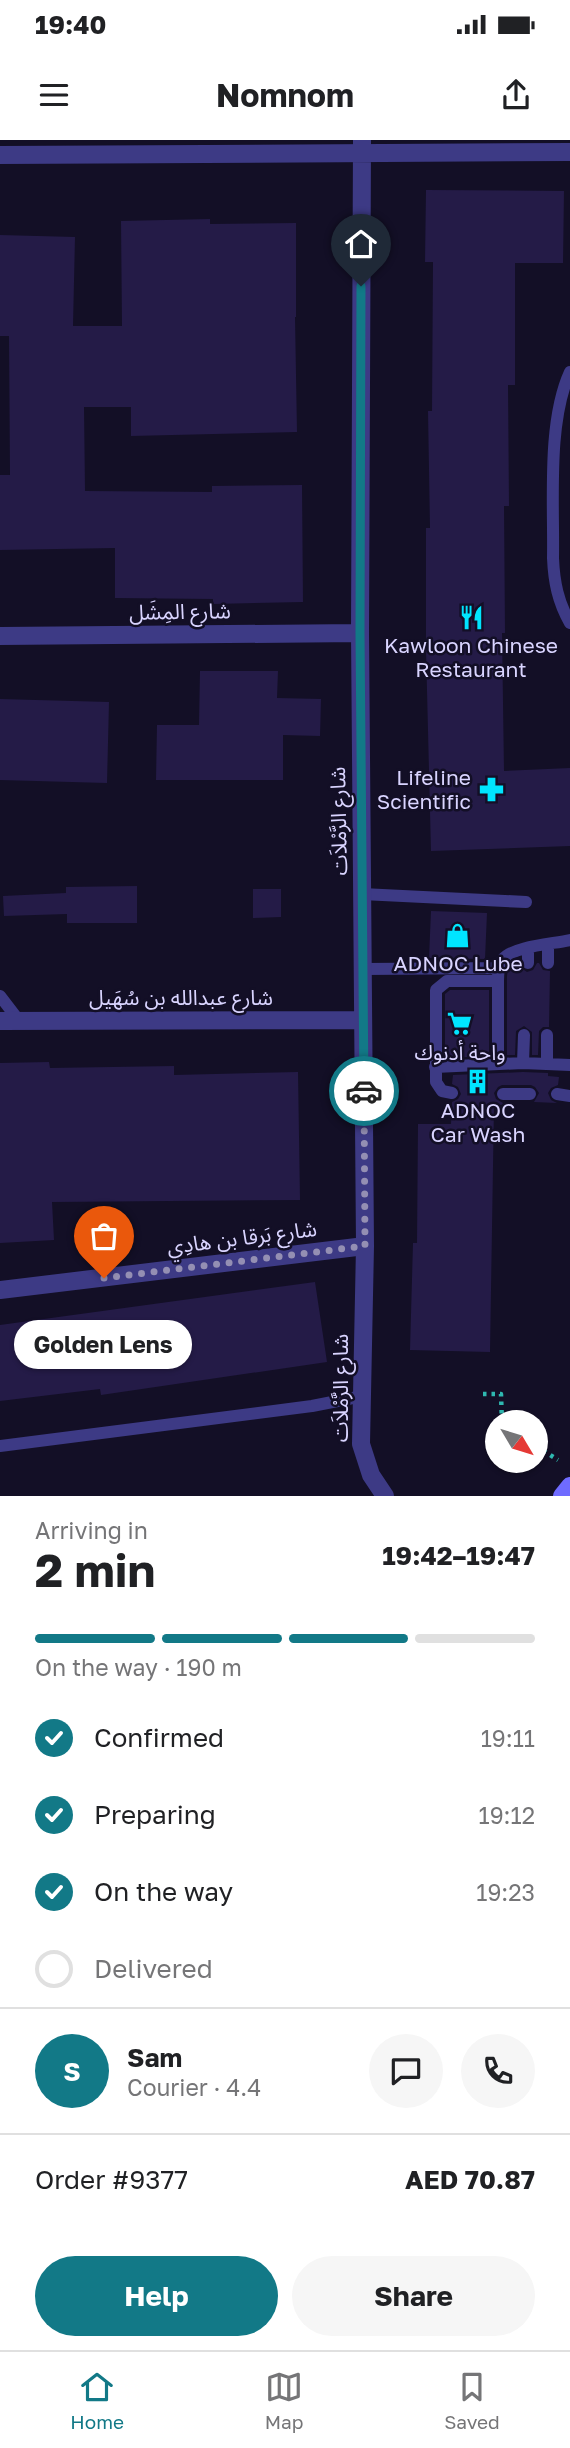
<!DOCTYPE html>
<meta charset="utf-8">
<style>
:root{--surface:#fff;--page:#f6f6f6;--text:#202124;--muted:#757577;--line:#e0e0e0;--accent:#127987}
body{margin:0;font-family:"Golos Text","Noto Sans Arabic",sans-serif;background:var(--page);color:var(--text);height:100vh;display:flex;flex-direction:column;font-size:26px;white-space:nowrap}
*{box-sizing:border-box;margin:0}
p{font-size:23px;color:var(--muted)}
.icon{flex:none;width:38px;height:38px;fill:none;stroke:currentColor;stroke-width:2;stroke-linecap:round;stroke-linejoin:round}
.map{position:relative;height:1356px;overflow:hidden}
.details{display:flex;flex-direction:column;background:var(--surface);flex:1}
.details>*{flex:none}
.needle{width:46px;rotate:128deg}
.fabs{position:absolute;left:485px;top:1270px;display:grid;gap:14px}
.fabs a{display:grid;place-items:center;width:63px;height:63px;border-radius:50%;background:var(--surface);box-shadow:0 2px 5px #0004;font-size:35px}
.pin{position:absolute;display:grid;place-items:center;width:60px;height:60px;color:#fff;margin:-72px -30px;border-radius:50% 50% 50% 0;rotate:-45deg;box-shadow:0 0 7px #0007}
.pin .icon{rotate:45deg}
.courier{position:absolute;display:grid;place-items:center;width:70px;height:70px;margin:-35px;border:5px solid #127987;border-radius:50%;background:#fff;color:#222;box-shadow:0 2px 9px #0007}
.bubble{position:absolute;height:49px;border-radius:24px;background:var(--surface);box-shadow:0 2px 5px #0004;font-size:23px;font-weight:700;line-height:49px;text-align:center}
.overview em{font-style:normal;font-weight:700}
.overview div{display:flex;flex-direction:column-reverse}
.overview{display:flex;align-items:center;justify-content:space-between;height:119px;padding:0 35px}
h1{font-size:46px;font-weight:700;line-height:52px}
.bar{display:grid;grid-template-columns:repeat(4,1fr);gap:10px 7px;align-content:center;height:84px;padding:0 35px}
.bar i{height:9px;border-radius:5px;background:var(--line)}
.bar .on{background:var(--accent)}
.bar p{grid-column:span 4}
.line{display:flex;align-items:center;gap:18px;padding:0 35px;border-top:2px solid var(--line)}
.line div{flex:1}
.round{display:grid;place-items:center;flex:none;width:74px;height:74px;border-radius:37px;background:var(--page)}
ol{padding:0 35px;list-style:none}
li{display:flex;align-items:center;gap:21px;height:77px}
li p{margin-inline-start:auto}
li .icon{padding:7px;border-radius:50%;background:var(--accent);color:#fff;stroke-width:4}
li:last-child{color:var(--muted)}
li i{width:38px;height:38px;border:4px solid var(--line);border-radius:50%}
.cta{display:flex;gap:14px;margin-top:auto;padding:14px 35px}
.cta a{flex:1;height:80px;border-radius:42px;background:var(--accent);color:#fff;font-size:28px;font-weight:700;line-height:80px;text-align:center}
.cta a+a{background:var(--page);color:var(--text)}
.status{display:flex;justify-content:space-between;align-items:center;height:49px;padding:0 35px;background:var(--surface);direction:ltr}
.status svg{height:19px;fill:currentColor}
header{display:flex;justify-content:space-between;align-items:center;height:91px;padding:0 35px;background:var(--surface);font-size:32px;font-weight:700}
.menu{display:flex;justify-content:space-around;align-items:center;height:98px;border-top:2px solid var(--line);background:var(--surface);font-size:19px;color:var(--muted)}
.menu a{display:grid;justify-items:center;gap:4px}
.menu .on{color:var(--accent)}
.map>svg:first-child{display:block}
.building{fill:#241b47}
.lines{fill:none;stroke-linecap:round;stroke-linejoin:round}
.path{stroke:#2fb8b0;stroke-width:4.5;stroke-dasharray:3.5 5;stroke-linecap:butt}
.service{stroke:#3d3a85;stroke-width:12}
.minor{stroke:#3d3a85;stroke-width:18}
.secondary{stroke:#6f6bff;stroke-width:18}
.done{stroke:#948fb3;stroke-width:7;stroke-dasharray:0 12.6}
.route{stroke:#127987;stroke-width:9}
.labels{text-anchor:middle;stroke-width:5;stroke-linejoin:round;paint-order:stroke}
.street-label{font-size:21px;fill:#d9d4ff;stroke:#130f26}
.poi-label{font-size:21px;fill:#d9d4ff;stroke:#130f26}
</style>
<div class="status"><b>19:40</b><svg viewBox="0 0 49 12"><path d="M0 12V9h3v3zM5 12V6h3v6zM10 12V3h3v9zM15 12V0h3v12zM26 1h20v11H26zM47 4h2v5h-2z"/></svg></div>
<header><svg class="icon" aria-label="menu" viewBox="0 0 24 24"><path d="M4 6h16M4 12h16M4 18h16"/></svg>Nomnom<svg class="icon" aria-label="share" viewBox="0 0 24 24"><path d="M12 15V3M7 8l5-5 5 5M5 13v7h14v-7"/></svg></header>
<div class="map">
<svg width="570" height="1356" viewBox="0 0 570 1356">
<rect width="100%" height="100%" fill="#130f26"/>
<path class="building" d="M 426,50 L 564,51 L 563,123 L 515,123 L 515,245 L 508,245 L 509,366 L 504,366 L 505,493 L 502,493 L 504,631 L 570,628 L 570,706 L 431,711 L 426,510 L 426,388 L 430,388 L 428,271 L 432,271 L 433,122 L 425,122 Z
M 210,79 L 210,84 L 296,83 L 296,177 L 295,177 L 297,292 L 131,296 L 131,267 L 84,267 L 85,351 L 212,352 L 212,346 L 302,345 L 303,462 L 213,464 L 213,459 L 115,458 L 115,408 L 0,410 L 0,335 L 10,335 L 9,196 L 0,196 L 0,95 L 75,97 L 73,186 L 122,186 L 121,81 Z
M 200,531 L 278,531 L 277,558 L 321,559 L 320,596 L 283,595 L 283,640 L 156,640 L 157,585 L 199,585 Z
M 0,559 L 109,562 L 107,643 L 0,640 Z
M 137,746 L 137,783 L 67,783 L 67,774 L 4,776 L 3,756 L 66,753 L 66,747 Z
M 253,749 L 281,749 L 281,777 L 253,778 Z
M 431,771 L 487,773 L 485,819 L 429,818 Z
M 513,822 L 519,823 L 521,828 L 527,832 L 533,830 L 537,823 L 539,823 L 543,830 L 550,831 L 549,887 L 543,887 L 539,891 L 538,915 L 532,915 L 532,892 L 524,886 L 516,891 L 515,915 L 507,915 L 507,836 L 508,828 Z
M 450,850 L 489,850 L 489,916 L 445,918 L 445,854 Z
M 49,922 L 50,928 L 174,926 L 174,935 L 298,932 L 300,1060 L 52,1062 L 54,1100 L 0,1103 L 0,923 Z
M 523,932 L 548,933 L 548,936 L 559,937 L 558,945 L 551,948 L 548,953 L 551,960 L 557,963 L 534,962 L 539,953 L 535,947 L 531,945 L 502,945 L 498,947 L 494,953 L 496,959 L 503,963 L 503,965 L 494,965 L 490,1212 L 410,1210 L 413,1103 L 417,1103 L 418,984 L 451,984 L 452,962 L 458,959 L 461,954 L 458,947 L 452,944 L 453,935 Z
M 315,1142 L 327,1222 L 101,1255 L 100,1249 L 0,1261 L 0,1185 Z"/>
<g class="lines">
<path class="path" d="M 483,1254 L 501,1254 L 502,1283
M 536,1306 L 558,1320"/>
<path class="service" d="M 570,232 C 547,282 554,363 553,418 C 554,442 558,462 570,483
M 362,754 L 526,762
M 548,805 L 548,823
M 528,823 L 528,808
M 364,829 L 499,828
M 0,856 L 20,882
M 547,922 L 547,895
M 523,923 L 524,895
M 498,924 L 498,841 C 498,834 498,826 503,819 C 514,806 553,804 570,800
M 435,927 L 523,923 L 570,925
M 452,953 L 442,951 L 436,942 L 436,850 L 447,841 L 498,841
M 503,954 L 530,954
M 557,954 L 570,956
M 0,1306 L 312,1266 L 363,1256"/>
<path class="minor" d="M 362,0 L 360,493 L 365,1106 L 361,1304 L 371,1335 L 385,1356
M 0,15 L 570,12
M 0,496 L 360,493
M 0,881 L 363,880
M 0,1150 L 365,1106"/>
<path class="secondary" d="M 562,1356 L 570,1346"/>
</g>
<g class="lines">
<path class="done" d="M 104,1138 L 365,1106 L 364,951"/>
<path class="route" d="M 361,146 L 360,493 L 364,951"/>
</g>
<defs>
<symbol id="restaurant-bare" viewBox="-9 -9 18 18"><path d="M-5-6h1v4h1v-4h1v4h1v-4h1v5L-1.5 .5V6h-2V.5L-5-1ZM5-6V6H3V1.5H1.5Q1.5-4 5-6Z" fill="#00e5ff" stroke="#130f26" stroke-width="2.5" paint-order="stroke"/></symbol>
<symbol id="pharmacy-bare" viewBox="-9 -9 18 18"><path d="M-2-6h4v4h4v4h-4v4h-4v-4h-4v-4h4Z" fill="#00e5ff" stroke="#130f26" stroke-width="2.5" paint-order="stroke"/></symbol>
<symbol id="shop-bare" viewBox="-9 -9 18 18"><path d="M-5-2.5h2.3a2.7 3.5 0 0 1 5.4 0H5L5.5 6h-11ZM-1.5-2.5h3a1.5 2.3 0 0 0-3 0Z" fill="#00e5ff" stroke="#130f26" stroke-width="2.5" paint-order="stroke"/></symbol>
<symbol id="supermarket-bare" viewBox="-9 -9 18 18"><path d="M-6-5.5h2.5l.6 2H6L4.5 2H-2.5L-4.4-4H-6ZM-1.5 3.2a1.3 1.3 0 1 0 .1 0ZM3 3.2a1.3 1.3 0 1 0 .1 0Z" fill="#00e5ff" stroke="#130f26" stroke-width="2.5" paint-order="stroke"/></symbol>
<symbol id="building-bare" viewBox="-9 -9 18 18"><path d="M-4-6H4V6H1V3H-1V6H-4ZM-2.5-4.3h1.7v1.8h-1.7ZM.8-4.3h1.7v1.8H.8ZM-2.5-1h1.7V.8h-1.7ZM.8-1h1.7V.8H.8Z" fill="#00e5ff" stroke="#130f26" stroke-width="2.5" paint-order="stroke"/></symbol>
</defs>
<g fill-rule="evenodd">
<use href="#restaurant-bare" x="454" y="460" width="35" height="35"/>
<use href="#pharmacy-bare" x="474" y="632" width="35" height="35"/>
<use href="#shop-bare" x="440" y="778" width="35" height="35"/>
<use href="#supermarket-bare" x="442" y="866" width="35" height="35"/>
<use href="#building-bare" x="460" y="924" width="35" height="35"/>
</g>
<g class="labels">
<g class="street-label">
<text transform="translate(180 472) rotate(-1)" y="7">شارع المِشَل</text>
<text transform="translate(339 681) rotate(-91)" y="7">شارع الرَّمْلاَت</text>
<text x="181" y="865">شارع عبدالله بن سُهَيل</text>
<text transform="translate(242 1098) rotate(-7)" y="7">شارع بَرقا بن هادِي</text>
<text transform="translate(341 1248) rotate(-90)" y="7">شارع الرَّمْلاَت</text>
</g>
<g class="poi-label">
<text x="471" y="513">Kawloon Chinese<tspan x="471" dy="24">Restaurant</tspan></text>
<text x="471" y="645" text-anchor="end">Lifeline<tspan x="471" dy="24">Scientific</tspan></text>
<text x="458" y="831">ADNOC Lube</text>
<text x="460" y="920">واحة أدنوك</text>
<text x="478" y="978">ADNOC<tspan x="478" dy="24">Car Wash</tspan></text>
</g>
</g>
</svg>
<div class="fabs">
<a><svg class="needle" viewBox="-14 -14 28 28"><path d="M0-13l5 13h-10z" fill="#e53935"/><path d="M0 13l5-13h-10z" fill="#757577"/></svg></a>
</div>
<div class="pin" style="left:104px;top:1138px;background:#ea580c"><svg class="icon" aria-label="bag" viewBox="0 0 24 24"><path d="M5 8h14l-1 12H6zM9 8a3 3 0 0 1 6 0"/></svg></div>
<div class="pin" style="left:361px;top:146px;background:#1f2937"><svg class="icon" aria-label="home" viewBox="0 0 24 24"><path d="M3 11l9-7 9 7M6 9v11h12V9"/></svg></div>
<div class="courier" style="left:364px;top:951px"><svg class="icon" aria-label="car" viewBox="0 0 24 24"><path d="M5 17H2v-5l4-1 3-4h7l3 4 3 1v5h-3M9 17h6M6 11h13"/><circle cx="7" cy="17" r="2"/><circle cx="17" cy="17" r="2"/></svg></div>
<div class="bubble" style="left:14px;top:1180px;width:178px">Golden Lens</div>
</div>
<section class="details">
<div class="overview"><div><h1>2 min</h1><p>Arriving in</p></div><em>19:42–19:47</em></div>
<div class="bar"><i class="on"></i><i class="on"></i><i class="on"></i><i></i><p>On the way · 190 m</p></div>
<ol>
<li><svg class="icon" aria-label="check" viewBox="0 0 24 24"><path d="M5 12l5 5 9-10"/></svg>Confirmed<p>19:11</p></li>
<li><svg class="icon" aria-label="check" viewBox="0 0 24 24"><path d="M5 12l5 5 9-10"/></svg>Preparing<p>19:12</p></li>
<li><svg class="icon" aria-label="check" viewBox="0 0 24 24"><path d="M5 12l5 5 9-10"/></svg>On the way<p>19:23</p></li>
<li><i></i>Delivered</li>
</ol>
<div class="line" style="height:126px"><b class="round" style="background:var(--accent);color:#fff">S</b><div><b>Sam</b><p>Courier · 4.4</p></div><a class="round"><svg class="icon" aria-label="chat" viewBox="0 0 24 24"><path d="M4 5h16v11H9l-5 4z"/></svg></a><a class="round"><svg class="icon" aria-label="phone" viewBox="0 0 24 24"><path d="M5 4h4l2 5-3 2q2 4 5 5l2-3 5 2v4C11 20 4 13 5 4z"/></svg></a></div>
<div class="line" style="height:91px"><div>Order #9377</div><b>AED 70.87</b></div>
<div class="cta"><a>Help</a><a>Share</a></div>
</section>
<nav class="menu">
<a class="on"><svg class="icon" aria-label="home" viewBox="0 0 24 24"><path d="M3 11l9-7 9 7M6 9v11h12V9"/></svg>Home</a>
<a><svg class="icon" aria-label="map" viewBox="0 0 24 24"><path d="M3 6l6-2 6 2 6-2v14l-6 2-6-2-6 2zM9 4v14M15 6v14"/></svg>Map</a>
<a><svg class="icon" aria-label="saved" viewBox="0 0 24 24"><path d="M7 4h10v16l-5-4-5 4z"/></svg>Saved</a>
</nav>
